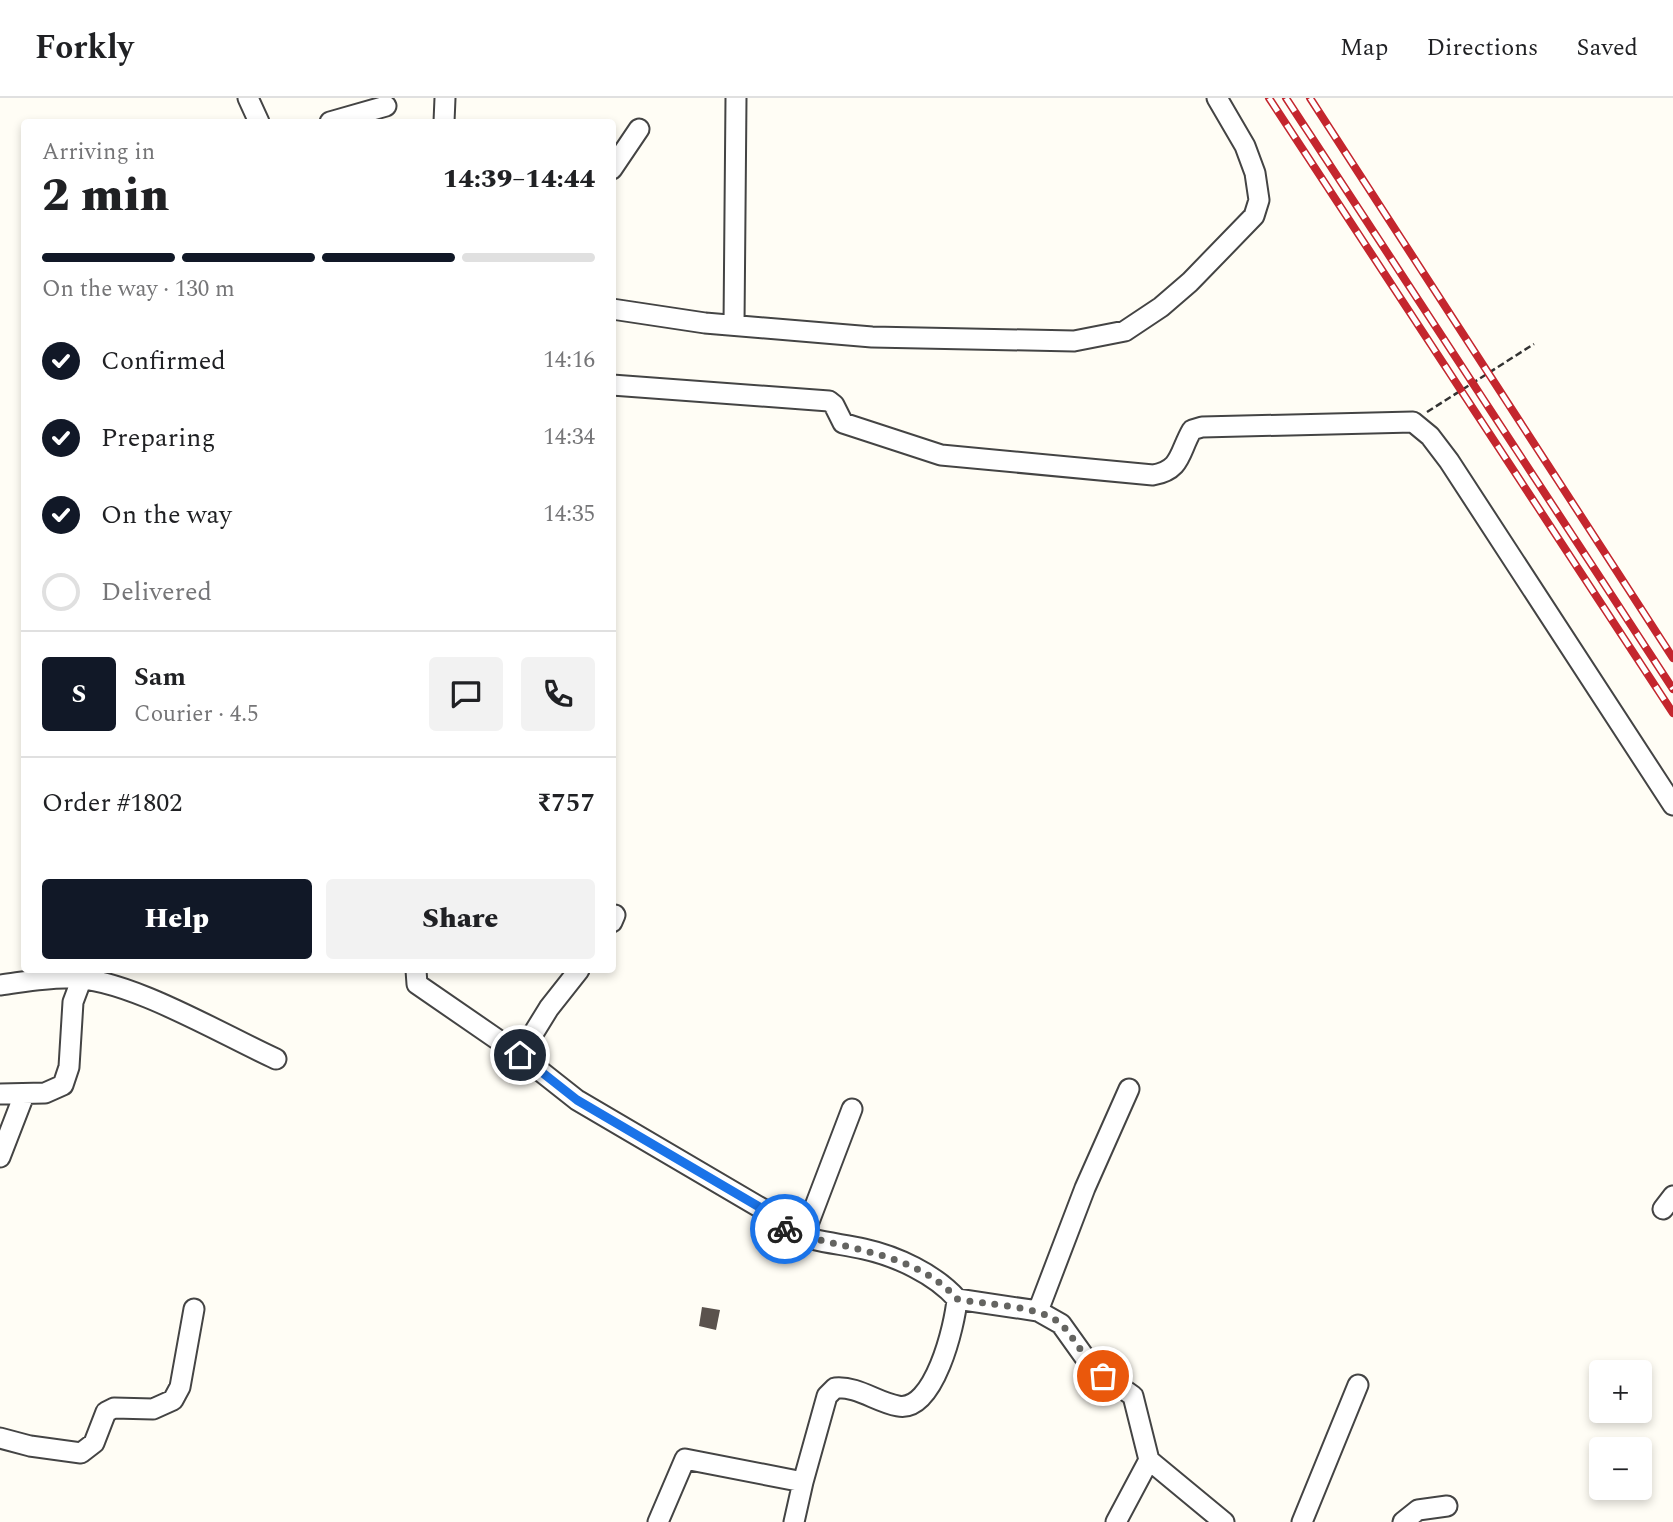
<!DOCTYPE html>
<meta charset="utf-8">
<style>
:root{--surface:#fff;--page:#f2f2f2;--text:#202124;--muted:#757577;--line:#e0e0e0;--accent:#111827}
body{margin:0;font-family:Spectral,serif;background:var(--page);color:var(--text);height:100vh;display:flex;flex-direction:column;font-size:26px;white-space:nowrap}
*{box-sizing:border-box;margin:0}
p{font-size:23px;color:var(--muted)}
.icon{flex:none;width:38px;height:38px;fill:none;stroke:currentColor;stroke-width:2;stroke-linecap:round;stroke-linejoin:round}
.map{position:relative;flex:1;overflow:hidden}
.drawer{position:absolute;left:21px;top:21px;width:595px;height:854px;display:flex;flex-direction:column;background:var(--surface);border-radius:7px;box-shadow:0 4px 10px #0003}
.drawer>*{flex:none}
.fabs{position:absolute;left:1589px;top:1262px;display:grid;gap:14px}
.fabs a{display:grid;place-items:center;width:63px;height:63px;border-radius:7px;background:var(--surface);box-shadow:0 4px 10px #0003;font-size:35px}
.pin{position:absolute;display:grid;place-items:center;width:60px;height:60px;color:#fff;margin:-30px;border:4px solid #fff;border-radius:50%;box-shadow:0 2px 7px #0007}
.courier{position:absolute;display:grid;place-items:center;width:70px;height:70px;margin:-35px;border:5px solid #1a73e8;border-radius:50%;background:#fff;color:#222;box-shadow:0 2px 9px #0007}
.headline em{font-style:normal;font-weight:800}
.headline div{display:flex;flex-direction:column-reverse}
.headline{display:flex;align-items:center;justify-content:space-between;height:119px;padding:0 21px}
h1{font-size:46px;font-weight:800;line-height:52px}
.bar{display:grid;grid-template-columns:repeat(4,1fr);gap:10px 7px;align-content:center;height:84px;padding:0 21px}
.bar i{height:9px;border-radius:5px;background:var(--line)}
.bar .active{background:var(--accent)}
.bar p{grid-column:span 4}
.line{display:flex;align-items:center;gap:18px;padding:0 21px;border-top:2px solid var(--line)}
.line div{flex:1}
.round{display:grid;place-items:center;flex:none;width:74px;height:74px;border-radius:7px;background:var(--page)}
ol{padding:0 21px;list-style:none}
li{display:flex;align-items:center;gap:21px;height:77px}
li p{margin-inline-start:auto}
li .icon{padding:7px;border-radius:50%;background:var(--accent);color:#fff;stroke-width:4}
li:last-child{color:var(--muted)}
li i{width:38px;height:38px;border:4px solid var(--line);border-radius:50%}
.action{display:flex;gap:14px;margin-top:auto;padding:14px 21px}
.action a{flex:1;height:80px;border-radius:7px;background:var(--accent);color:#fff;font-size:28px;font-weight:800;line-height:80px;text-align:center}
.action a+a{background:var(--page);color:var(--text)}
header{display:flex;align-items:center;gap:42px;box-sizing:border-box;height:98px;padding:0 35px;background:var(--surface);border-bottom:2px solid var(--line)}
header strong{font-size:33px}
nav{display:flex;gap:38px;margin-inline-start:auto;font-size:24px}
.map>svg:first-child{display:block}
.building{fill:#5a524d}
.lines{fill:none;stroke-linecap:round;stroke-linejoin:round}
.minor-casing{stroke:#444;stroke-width:23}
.path{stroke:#333;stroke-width:2.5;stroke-dasharray:7 3.5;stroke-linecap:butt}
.minor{stroke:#fff;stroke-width:19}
.rail-casing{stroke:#c4262e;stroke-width:8}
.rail{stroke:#fff;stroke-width:5;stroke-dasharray:16;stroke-linecap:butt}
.done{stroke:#646461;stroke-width:7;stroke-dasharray:0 12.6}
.route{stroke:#1a73e8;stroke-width:9}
</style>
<header>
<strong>Forkly</strong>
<nav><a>Map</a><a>Directions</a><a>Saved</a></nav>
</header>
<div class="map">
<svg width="1673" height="1424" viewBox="0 0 1673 1424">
<rect width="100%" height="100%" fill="#fffdf5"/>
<path class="building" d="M 702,1209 L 720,1212 L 716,1232 L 699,1228 Z"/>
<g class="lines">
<defs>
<path id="minor" d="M 248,0 L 259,24
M 330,24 L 386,8
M 444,24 L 445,0
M 612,71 L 639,31
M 612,211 L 705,225 L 872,239 L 1074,243 L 1125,233 L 1161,209 L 1190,184 L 1254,118 L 1259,102 L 1255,75 L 1245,48 L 1217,0
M 734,227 L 736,0
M 612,287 L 829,303 L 834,307 L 843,325 L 941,357 L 1153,377 C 1182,372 1179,354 1192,332 L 1202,329 L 1413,324 L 1430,338 L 1449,363 L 1673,707
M 612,824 L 615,817
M 416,872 L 417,886 L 520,957 L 577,1002 L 761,1110 C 769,1117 777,1126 786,1131 C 809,1144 838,1145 864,1151 C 896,1158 935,1176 957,1201 C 955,1227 934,1315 898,1308 C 876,1304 858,1288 835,1290 L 827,1298 L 803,1384 L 685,1361 L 658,1424
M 0,887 C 23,884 47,879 70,880 C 128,880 221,936 276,961
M 520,957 L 549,910 L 579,872
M 0,996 L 45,995 L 63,987 L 69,969 L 73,904 L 85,872
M 0,1059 L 24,997
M 1663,1111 L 1673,1098
M 804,1137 L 852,1011
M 957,1201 L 1038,1213 L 1061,1226 L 1091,1268 L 1133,1298 L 1149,1362 L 1224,1424
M 1038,1213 L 1085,1090 L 1129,991
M 0,1340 L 30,1348 L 81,1355 L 94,1345 L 106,1314 L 114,1310 L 153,1311 L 173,1302 L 180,1289 L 194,1211
M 794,1424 L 803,1384
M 1116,1424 L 1149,1362
M 1302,1424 L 1358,1287
M 1403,1424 L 1418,1412 L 1447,1408"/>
</defs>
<use href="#minor" class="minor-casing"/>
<path class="path" d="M 1427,314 L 1534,246"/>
<use href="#minor" class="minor"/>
<defs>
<path id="rail" d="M 1269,0 L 1673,615
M 1286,0 L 1673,591
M 1310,0 L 1673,560"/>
</defs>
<use href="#rail" class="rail-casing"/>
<use href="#rail" class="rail"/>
</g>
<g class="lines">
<path class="done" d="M 785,1131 C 842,1153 914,1152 957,1201 C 985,1207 1042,1207 1062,1227 C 1077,1243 1085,1263 1103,1278"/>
<path class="route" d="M 520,957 L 577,1002 L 761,1110 L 785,1131"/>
</g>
</svg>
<div class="fabs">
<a>+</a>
<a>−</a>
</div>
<div class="pin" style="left:1103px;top:1278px;background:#ea580c"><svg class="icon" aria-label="bag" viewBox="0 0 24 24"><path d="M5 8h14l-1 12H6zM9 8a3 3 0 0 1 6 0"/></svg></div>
<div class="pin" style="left:520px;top:957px;background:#1f2937"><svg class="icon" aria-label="home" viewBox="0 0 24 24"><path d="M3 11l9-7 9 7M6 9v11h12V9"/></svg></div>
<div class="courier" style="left:785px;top:1131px"><svg class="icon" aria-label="bike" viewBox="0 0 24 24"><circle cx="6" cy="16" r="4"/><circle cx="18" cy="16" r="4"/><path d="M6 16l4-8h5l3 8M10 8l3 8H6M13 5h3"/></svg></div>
<section class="drawer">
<div class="headline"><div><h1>2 min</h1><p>Arriving in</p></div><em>14:39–14:44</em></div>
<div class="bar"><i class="active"></i><i class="active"></i><i class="active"></i><i></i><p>On the way · 130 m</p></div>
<ol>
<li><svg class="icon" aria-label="check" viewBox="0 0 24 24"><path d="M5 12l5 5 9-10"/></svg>Confirmed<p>14:16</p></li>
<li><svg class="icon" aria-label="check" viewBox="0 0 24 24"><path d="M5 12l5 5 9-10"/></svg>Preparing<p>14:34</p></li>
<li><svg class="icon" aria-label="check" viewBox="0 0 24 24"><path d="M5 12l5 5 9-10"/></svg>On the way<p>14:35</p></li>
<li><i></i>Delivered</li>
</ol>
<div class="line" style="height:126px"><b class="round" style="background:var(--accent);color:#fff">S</b><div><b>Sam</b><p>Courier · 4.5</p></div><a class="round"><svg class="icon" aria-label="chat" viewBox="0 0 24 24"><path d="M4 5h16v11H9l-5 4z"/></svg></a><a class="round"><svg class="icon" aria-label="phone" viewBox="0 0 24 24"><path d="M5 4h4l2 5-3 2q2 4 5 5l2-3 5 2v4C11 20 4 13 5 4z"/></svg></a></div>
<div class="line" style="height:91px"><div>Order #1802</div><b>₹757</b></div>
<div class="action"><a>Help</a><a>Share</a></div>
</section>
</div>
